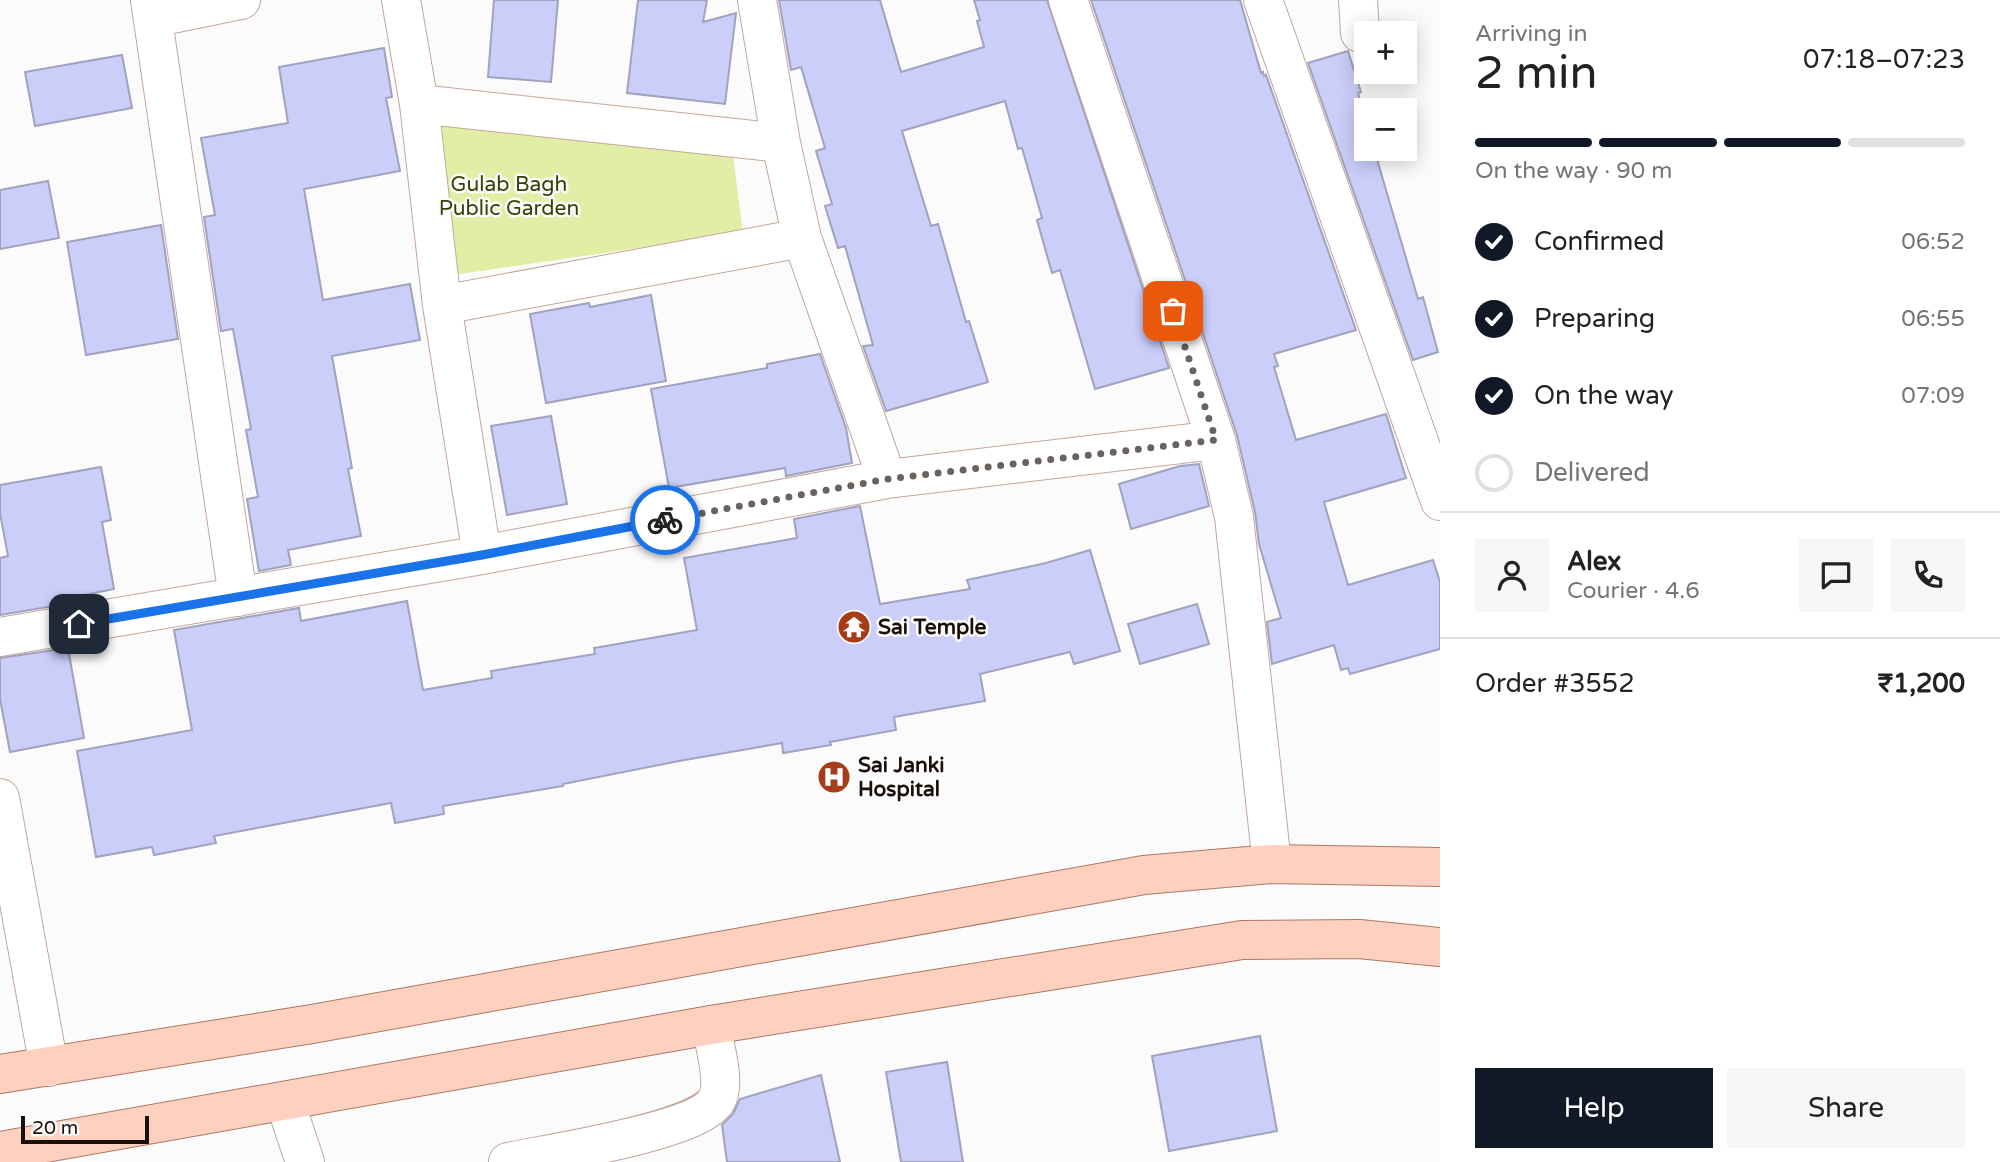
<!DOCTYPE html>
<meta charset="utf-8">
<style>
:root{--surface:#fff;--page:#f6f6f6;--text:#222;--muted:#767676;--line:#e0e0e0;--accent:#111827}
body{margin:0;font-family:"Varela Round",sans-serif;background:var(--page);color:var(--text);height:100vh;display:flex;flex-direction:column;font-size:26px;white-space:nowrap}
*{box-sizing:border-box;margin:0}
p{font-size:23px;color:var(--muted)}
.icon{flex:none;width:38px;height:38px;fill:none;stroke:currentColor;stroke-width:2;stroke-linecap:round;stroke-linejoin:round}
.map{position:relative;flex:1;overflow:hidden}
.details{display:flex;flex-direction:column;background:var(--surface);width:560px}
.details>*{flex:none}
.controls{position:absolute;left:1354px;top:21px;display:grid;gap:14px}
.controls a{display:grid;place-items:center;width:63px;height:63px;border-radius:0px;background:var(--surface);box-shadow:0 4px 18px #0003;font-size:35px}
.scale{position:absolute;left:21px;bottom:18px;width:128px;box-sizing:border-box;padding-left:7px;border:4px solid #1a0f0b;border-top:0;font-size:19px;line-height:24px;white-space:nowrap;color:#1a0f0b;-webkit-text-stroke:5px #fbfbfb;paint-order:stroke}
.pin{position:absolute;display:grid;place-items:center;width:60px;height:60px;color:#fff;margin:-30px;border-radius:14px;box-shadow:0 4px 10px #0006}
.courier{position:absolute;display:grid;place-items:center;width:70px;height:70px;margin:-35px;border:5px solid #1a73e8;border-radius:50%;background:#fff;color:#222;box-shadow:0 2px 9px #0007}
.summary em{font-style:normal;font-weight:600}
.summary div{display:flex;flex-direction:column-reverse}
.summary{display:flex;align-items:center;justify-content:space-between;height:119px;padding:0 35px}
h1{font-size:46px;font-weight:600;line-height:52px}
.bar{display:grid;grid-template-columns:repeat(4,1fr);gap:10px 7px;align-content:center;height:84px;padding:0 35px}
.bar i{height:9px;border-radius:5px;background:var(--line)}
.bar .selected{background:var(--accent)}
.bar p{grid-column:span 4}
.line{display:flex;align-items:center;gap:18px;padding:0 35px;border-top:2px solid var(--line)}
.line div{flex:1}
.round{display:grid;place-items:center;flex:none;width:74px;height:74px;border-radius:0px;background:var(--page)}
ol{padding:0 35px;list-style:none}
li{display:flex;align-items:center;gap:21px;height:77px}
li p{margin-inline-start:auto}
li .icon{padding:7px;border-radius:50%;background:var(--accent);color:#fff;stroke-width:4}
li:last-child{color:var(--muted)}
li i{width:38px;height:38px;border:4px solid var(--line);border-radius:50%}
.button{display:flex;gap:14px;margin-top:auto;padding:14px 35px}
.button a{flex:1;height:80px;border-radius:0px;background:var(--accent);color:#fff;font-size:28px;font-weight:600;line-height:80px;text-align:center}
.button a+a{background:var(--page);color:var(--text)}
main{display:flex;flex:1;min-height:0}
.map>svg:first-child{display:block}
.green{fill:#e1efa6}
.building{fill:#cbcef9;stroke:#a0a2be;stroke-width:2}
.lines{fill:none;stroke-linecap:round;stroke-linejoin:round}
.minor-casing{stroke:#c5a69a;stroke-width:40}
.primary-casing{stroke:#ac7864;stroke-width:40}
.minor{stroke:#fff;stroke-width:38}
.primary{stroke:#fdd0bf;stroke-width:38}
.done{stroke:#69625f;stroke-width:7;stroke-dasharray:0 12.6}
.route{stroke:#1a73e8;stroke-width:9}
.labels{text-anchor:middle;stroke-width:5;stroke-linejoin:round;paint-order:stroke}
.park-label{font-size:21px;fill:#383f05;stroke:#fbfbfb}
.poi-label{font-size:21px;font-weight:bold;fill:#1a0f0b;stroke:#fbfbfb;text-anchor:start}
</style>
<main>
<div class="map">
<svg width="1440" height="1162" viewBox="0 0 1440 1162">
<rect width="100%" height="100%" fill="#fbfbfb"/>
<path class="green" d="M 433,119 L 732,147 L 743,233 L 446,276 Z"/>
<path class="building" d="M 494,0 L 558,0 L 551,82 L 488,77 Z
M 638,0 L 707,0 L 703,22 L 736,13 L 725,104 L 627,93 Z
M 779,0 L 880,0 L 901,72 L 984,47 L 977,21 L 980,20 L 974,0 L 1047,0 L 1169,368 L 1095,389 L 1060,270 L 1052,273 L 1037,220 L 1042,218 L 1022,148 L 1018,149 L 1005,101 L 902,131 L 931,226 L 938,224 L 966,322 L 969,321 L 988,382 L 886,411 L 863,346 L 873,345 L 845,246 L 838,248 L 825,206 L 832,204 L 816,151 L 825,148 L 801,67 L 791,70 Z
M 1091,0 L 1240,0 L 1261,73 L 1263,72 L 1264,76 L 1266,75 L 1356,330 L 1274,354 L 1278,366 L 1274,367 L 1296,440 L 1386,414 L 1406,478 L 1324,502 L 1348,585 L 1433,560 L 1440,582 L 1440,649 L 1350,674 L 1348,668 L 1341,670 L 1334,645 L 1272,664 L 1267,622 L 1281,618 L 1259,544 L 1255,512 L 1237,435 Z
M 384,48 L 392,97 L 386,98 L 400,171 L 304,189 L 323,300 L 410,284 L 420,340 L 332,356 L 352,468 L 348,469 L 361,536 L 288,550 L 291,565 L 259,571 L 247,499 L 258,497 L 246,430 L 251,429 L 233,329 L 221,331 L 204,217 L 215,215 L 201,138 L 288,123 L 279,67 Z
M 1348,51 L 1361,92 L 1358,93 L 1367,123 L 1367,149 L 1374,149 L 1418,299 L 1423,297 L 1438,352 L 1413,360 L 1308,63 Z
M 122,55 L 132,108 L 35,126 L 25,72 Z
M 48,181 L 59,238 L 0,249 L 0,190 Z
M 161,225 L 178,339 L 86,355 L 67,242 Z
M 651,295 L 666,381 L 546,403 L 530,314 L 589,303 L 590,307 Z
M 820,354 L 846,428 L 852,463 L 786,476 L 785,468 L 669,488 L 651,389 L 767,368 L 767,364 Z
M 551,416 L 567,504 L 507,515 L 491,426 Z
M 1199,464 L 1209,506 L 1131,529 L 1119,484 L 1180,466 Z
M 101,467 L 111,520 L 102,522 L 114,589 L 59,600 L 60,605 L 0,615 L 0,558 L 8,556 L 0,513 L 0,485 Z
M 860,506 L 880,604 L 970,589 L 967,580 L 1046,563 L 1090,550 L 1120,651 L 1074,664 L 1070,652 L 980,674 L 985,701 L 894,717 L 896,730 L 830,742 L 831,745 L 783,753 L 782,743 L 679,761 L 563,784 L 563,786 L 443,806 L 444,814 L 395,823 L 391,803 L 214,836 L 216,843 L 154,855 L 152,847 L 96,857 L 77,751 L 192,730 L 174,630 L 299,608 L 301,621 L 407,601 L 423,690 L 492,678 L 491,671 L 595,654 L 594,648 L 697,630 L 684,558 L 797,538 L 794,519 Z
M 1197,604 L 1209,644 L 1140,664 L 1128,624 Z
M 68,648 L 84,738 L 10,752 L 0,699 L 0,658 Z
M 1260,1036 L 1277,1131 L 1169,1151 L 1152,1056 Z
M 947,1062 L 963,1162 L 901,1162 L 886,1072 Z
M 821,1075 L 840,1162 L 727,1162 L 722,1125 L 733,1114 L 740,1099 Z"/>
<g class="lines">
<defs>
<path id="minor" d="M 150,0 L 238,597
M 401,0 L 419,104 L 442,305 L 482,555
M 757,0 L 781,143
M 1068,0 L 1216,440 L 1234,517 L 1272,864
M 1263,0 L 1440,501
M 1358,0 L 1360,33
M 153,18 L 241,0
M 419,104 L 781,143 L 802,238 L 887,479
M 442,305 L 802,238
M 0,637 L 482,555 L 887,479 L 1216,440
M 0,798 L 49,1067
M 285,1102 L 305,1162
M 508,1162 C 546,1154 702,1131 717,1099 C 726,1082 714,1044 711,1025"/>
<path id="primary" d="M 0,1074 L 312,1024 L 1144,875 L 1272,864 L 1440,867
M 0,1151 L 711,1025 L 1242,940 L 1359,939 L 1440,947"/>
</defs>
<use href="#minor" class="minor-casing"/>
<use href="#primary" class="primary-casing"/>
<use href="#minor" class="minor"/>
<use href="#primary" class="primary"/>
</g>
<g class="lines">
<path class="done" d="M 665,520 L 887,479 L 1216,440 L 1173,311"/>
<path class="route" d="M 79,624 L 482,555 L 665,520"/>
</g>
<defs>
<symbol id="temple-disc" viewBox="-11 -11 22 22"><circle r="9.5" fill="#a43d18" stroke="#fbfbfb"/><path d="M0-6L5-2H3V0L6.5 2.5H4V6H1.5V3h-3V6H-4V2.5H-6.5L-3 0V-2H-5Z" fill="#fff"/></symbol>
<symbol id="hospital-disc" viewBox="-11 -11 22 22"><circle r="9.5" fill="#a43d18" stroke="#fbfbfb"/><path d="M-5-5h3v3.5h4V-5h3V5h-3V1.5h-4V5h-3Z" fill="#fff"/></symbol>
</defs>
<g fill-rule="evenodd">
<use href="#temple-disc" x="835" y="608" width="38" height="38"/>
<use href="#hospital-disc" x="815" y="758" width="38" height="38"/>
</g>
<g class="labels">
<g class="park-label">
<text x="509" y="191">Gulab Bagh<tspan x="509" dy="24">Public Garden</tspan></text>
</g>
<g class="poi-label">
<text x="878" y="634">Sai Temple</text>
<text x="858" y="772">Sai Janki<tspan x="858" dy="24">Hospital</tspan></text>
</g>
</g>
</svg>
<div class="controls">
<a>+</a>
<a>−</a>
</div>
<div class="scale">20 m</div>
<div class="pin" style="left:1173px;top:311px;background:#ea580c"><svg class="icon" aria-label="bag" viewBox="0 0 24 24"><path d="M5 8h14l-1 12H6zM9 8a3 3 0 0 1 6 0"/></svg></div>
<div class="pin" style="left:79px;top:624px;background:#1f2937"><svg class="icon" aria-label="home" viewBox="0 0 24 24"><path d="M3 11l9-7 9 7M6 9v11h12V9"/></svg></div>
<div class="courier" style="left:665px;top:520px"><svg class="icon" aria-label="bike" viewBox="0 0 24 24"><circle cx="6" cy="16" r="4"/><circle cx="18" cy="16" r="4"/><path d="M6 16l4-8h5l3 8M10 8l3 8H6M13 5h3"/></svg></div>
</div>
<section class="details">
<div class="summary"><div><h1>2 min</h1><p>Arriving in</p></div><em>07:18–07:23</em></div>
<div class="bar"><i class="selected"></i><i class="selected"></i><i class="selected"></i><i></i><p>On the way · 90 m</p></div>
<ol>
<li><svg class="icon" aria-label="check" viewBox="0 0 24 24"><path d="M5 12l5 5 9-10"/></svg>Confirmed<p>06:52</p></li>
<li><svg class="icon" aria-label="check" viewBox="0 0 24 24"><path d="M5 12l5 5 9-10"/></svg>Preparing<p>06:55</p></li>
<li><svg class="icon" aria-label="check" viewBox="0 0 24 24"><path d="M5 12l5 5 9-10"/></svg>On the way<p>07:09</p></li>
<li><i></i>Delivered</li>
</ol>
<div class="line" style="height:126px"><a class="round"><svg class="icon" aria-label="person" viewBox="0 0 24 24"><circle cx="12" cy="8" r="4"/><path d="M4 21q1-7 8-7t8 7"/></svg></a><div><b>Alex</b><p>Courier · 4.6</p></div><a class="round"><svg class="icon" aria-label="chat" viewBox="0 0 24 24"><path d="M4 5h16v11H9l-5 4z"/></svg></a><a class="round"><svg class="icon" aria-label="phone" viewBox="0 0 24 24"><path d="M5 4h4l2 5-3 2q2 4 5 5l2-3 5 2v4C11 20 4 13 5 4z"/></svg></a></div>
<div class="line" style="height:91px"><div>Order #3552</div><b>₹1,200</b></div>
<div class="button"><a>Help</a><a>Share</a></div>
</section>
</main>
